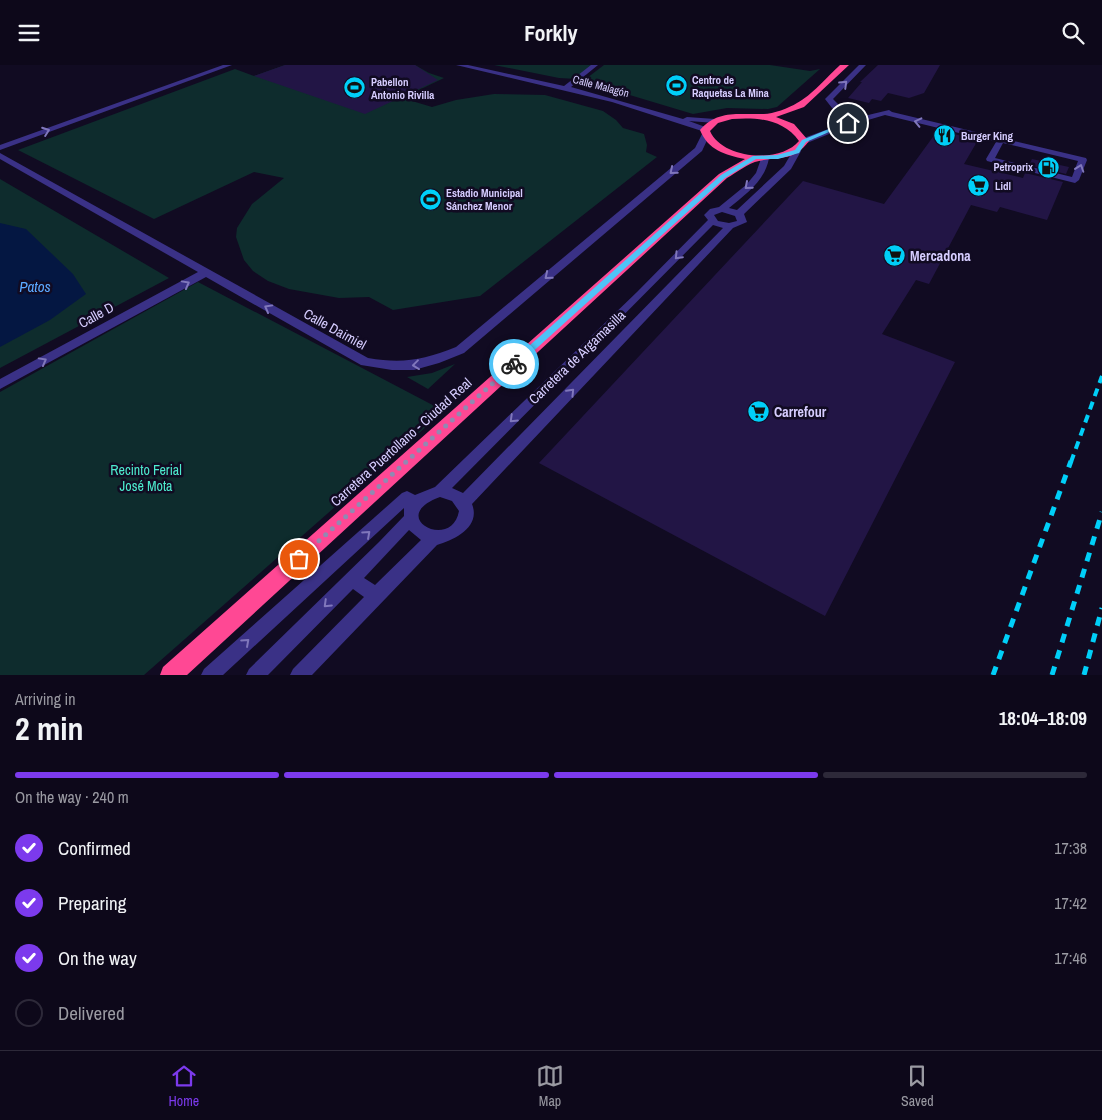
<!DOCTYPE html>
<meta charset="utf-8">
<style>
:root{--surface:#0d081a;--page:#161123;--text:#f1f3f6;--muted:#9a9aa2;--line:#2d2939;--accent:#7c3aed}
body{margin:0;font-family:"Archivo Narrow",sans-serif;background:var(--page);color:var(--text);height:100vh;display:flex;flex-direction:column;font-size:19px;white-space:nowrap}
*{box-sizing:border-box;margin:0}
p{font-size:16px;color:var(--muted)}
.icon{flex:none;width:28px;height:28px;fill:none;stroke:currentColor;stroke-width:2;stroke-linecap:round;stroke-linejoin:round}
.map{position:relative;height:610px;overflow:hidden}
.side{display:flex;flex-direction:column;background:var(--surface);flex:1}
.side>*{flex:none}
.pin{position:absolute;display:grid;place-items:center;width:42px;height:42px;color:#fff;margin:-21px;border:2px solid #fff;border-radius:50%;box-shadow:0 1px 5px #0007}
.courier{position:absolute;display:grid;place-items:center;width:50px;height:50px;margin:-25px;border:4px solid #4fc3f7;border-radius:50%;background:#fff;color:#222;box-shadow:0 1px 6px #0007}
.summary em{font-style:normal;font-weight:700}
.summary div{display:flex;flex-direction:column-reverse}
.summary{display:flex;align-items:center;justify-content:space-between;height:85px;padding:0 15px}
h1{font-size:32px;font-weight:700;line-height:38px}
.bar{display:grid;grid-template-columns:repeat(4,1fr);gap:8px 5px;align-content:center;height:60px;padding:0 15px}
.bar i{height:6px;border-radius:4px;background:var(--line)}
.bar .selected{background:var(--accent)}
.bar p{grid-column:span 4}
ol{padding:0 15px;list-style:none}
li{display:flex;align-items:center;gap:15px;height:55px}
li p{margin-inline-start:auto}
li .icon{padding:5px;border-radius:50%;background:var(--accent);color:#fff;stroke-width:4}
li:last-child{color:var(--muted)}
li i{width:28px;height:28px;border:2px solid var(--line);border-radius:50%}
header{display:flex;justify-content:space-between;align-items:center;height:65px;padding:0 15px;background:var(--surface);font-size:22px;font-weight:700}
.menu{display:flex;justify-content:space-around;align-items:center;height:70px;border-top:1px solid var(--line);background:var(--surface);font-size:14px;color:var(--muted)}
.menu a{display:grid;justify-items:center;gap:2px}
.menu .selected{color:var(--accent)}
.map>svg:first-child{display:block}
.green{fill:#0e2c2d}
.water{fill:#041742}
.building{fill:#221545}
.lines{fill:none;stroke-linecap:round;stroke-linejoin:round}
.minor{fill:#3a3186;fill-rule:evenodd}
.highway{fill:#ff4894;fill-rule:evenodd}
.rail-far1{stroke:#00cff8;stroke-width:4;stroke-dasharray:8 6;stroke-linecap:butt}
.rail{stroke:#00cff8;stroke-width:5;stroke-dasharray:9 8;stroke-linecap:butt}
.oneway{stroke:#8077bc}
.route{fill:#4fc3f7}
.done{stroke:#9189b2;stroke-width:5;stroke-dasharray:0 9}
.labels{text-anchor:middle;stroke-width:5;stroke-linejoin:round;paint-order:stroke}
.far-poi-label{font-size:11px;font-weight:bold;fill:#d6cdff;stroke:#110b22;text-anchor:start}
.far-street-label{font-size:11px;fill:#d6cdff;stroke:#110b22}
.poi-label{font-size:14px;font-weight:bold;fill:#d6cdff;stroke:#110b22;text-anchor:start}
.street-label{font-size:14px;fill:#d6cdff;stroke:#110b22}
.park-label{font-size:14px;fill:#4debce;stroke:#110b22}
.water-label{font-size:15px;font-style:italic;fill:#5ba8ff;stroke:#110b22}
</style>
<header><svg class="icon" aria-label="menu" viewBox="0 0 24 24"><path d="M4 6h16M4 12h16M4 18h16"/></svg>Forkly<svg class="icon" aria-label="search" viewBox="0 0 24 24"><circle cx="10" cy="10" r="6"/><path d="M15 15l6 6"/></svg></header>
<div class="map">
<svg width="1102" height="610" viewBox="0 0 1102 610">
<rect width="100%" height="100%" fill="#110b22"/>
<path class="green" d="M 285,0 L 415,0 L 429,8 L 444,13 L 402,33 L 432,42 L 456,35 L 494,29 L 545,30 L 603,46 L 616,55 L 623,63 L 644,69 L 647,80 L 646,87 L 657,92 L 480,231 L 393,245 L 369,232 L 339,233 L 289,224 L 268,216 L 253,206 L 244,195 L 236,172 L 237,163 L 252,139 L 284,113 L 254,107 L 154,154 L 18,85 L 235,4 L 254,11 Z
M 494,0 L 595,0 L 577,14 L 559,13 Z
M 604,0 L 770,0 L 810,6 L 820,4 L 777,42 L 768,44 L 727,43 L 693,49 L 583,16 Z
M 0,114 L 169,213 L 0,303 Z
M 198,217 L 444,346 L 144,610 L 0,610 L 0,327 Z
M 455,299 L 428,324 L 407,312 L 432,308 Z"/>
<path class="water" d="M 0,158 L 26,164 L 73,209 L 86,229 L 50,255 L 0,282 Z"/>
<path class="building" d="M 285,0 L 415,0 L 438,15 L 365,49 L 254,11 Z
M 878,0 L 940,0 L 924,28 L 909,33 L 888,28 L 881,36 L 872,34 L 869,38 L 848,33 L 862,17 L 860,17 Z
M 938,65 L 978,75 L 964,99 L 1023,113 L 1025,108 L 1063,117 L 1047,155 L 1000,142 L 997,147 L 971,140 L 929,219 L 916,215 L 882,269 L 955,297 L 825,551 L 539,398 L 803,116 L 884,139 Z
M 1032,94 L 1069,102 L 1066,109 L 1029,100 Z"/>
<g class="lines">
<path class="minor" d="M 223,0 L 232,0 L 0,85 L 0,80 Z
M 456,0 L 468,0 L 564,21 L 591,0 L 598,0 L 571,22 L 683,54 L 687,52 L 715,54 L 719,56 L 715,58 L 689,56 L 708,63 L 708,67 L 705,67 L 612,37 Z
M 859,0 L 866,0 L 833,34 L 838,39 L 864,51 L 889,45 L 892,47 L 1086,93 L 1087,95 L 1079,115 L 1075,118 L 987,96 L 986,94 L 996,77 L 885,50 L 851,60 L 807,78 L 801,78 L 801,74 L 856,54 L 832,43 L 825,34 ZM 1003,78 L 1078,96 L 1072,112 L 995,93 Z
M 702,69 L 709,71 L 702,86 L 464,288 L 439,298 L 414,305 L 392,305 L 361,300 L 206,212 L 0,324 L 0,314 L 198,207 L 0,94 L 0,88 L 368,293 C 403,299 423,295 456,282 L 695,83 Z
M 794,84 L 801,86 L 791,104 L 744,149 L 747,157 L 733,163 L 472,439 C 481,462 455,475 437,480 L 312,610 L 290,610 L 293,604 L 364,532 L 353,524 L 268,610 L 246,610 L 249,604 L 379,477 L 404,451 L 404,443 L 223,610 L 201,610 L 204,604 L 402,428 L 407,426 L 415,430 L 435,422 L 637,227 L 708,155 L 704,150 L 710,144 L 719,142 L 746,120 L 756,108 L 762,91 L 769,93 C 765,116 746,129 729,143 L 737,145 L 784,101 ZM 722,147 L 735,151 L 737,156 L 729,158 L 718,156 L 714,150 ZM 713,160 L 723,163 L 463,428 L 452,423 ZM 440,432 L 452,436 L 459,446 C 452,487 385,452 440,432 ZM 409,465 L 421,475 L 375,520 L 364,513 Z"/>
<path class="highway" d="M 840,0 L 849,0 L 804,42 L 776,52 L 794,59 L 807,74 L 809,76 C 793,97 781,91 759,96 C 748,98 736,108 727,113 L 187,610 L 160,610 L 163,602 L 719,109 L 745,94 C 725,90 708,85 700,65 C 718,44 740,50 764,49 C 773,49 789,43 797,38 C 811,31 828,11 840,0 ZM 732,54 C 757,52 783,54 799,76 C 780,99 722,94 710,66 L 718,58 Z"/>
<path class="rail-far1" d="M 1071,397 L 1102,311"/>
<path class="rail" d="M 993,610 L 1071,396
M 1052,610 L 1102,447
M 1084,610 L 1102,543"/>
</g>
<defs><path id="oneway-chevron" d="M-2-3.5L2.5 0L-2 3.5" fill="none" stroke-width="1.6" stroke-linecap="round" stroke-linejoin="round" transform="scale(1.25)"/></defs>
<g class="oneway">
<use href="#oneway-chevron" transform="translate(844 19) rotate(-44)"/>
<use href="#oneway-chevron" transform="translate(918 57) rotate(-167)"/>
<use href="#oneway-chevron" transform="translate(46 66) rotate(-20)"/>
<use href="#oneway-chevron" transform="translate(1080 103) rotate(-71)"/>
<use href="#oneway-chevron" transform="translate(673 106) rotate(140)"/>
<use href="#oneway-chevron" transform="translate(748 121) rotate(139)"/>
<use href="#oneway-chevron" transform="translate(678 191) rotate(134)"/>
<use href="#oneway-chevron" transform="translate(548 211) rotate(140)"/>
<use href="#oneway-chevron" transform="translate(186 219) rotate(-29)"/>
<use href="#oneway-chevron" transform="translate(268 243) rotate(-151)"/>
<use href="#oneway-chevron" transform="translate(43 296) rotate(-29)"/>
<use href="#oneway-chevron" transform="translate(416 300) rotate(173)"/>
<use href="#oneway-chevron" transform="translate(571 327) rotate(-46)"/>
<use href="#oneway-chevron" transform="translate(513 354) rotate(136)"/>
<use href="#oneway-chevron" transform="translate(367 469) rotate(-42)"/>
<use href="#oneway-chevron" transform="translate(327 539) rotate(136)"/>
<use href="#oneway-chevron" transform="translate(246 577) rotate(-42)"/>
</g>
<path class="route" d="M 846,57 L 850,58 L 806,77 L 799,88 L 778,94 L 756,94 L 725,113 L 517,301 L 511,301 L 511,297 L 721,110 L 753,91 L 777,90 L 795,85 L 802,75 Z"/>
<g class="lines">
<path class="done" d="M 299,494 L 514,299"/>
</g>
<defs>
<symbol id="stadium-disc" viewBox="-11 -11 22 22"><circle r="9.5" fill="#00cff8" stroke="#110b22"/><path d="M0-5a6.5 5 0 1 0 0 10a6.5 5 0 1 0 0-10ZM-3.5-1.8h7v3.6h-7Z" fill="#111"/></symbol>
<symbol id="restaurant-disc" viewBox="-11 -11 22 22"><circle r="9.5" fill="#00cff8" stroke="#110b22"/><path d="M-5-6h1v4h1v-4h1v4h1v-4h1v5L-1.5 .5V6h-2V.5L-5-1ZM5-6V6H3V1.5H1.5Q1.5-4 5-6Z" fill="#111"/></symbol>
<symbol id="fuel-disc" viewBox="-11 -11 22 22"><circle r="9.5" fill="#00cff8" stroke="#110b22"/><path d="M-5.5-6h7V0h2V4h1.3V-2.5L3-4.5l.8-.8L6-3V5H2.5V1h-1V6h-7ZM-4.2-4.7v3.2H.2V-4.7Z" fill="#111"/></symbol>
<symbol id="supermarket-disc" viewBox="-11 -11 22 22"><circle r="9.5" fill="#00cff8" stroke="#110b22"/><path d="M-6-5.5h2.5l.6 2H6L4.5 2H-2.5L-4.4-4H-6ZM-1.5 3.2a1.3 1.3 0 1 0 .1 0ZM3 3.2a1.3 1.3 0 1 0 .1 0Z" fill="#111"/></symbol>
</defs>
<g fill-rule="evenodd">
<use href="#stadium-disc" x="664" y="8" width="25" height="25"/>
<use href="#stadium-disc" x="342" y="10" width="25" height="25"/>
<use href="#restaurant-disc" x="932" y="58" width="25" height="25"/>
<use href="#fuel-disc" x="1036" y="90" width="25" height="25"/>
<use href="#supermarket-disc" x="966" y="108" width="25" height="25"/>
<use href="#stadium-disc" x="418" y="122" width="25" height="25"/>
<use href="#supermarket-disc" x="882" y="178" width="25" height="25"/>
<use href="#supermarket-disc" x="746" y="334" width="25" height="25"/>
</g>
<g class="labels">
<g class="far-poi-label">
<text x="692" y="19">Centro de<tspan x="692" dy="13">Raquetas La Mina</tspan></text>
<text x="371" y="21">Pabellon<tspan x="371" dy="13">Antonio Rivilla</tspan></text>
<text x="961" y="75">Burger King</text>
<text x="1033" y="106" text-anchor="end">Petroprix</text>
<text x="995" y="125">Lidl</text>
<text x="446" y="132">Estadio Municipal<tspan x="446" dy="13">Sánchez Menor</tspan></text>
</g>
<g class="far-street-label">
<text transform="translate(601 21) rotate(15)" y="4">Calle Malagón</text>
</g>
<g class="poi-label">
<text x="910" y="196">Mercadona</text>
<text x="774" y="352">Carrefour</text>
</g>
<g class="street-label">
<text transform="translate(96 250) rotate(-29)" y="5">Calle D</text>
<text transform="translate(335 264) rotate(29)" y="5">Calle Daimiel</text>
<text transform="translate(577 292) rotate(-44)" y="5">Carretera de Argamasilla</text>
<text transform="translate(401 377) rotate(-42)" y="5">Carretera Puertollano - Ciudad Real</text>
</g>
<g class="park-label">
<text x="146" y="410">Recinto Ferial<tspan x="146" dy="16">José Mota</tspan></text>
</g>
<g class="water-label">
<text x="35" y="227">Patos</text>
</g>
</g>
</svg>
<div class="pin" style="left:299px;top:494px;background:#ea580c"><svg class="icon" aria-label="bag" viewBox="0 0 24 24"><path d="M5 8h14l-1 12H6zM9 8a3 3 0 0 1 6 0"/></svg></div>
<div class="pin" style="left:848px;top:58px;background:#1f2937"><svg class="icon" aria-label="home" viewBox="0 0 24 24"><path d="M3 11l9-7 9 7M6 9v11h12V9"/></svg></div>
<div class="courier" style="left:514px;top:299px"><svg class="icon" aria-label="bike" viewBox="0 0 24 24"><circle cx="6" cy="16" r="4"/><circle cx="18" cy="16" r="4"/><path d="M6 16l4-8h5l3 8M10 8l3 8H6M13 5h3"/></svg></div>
</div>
<section class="side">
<div class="summary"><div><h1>2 min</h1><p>Arriving in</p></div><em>18:04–18:09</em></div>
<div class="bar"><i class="selected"></i><i class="selected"></i><i class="selected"></i><i></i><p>On the way · 240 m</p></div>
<ol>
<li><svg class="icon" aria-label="check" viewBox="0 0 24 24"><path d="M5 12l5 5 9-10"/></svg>Confirmed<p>17:38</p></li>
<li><svg class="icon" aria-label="check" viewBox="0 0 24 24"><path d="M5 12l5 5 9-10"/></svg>Preparing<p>17:42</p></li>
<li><svg class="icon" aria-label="check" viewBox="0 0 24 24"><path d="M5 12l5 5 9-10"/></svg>On the way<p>17:46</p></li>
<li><i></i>Delivered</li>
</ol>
</section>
<nav class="menu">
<a class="selected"><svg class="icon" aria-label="home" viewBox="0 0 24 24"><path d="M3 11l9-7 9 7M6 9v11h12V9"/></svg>Home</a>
<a><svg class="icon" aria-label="map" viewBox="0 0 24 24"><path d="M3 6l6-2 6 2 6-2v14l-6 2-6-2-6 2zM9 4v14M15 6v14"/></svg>Map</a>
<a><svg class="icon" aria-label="saved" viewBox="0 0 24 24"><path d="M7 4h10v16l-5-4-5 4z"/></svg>Saved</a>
</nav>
